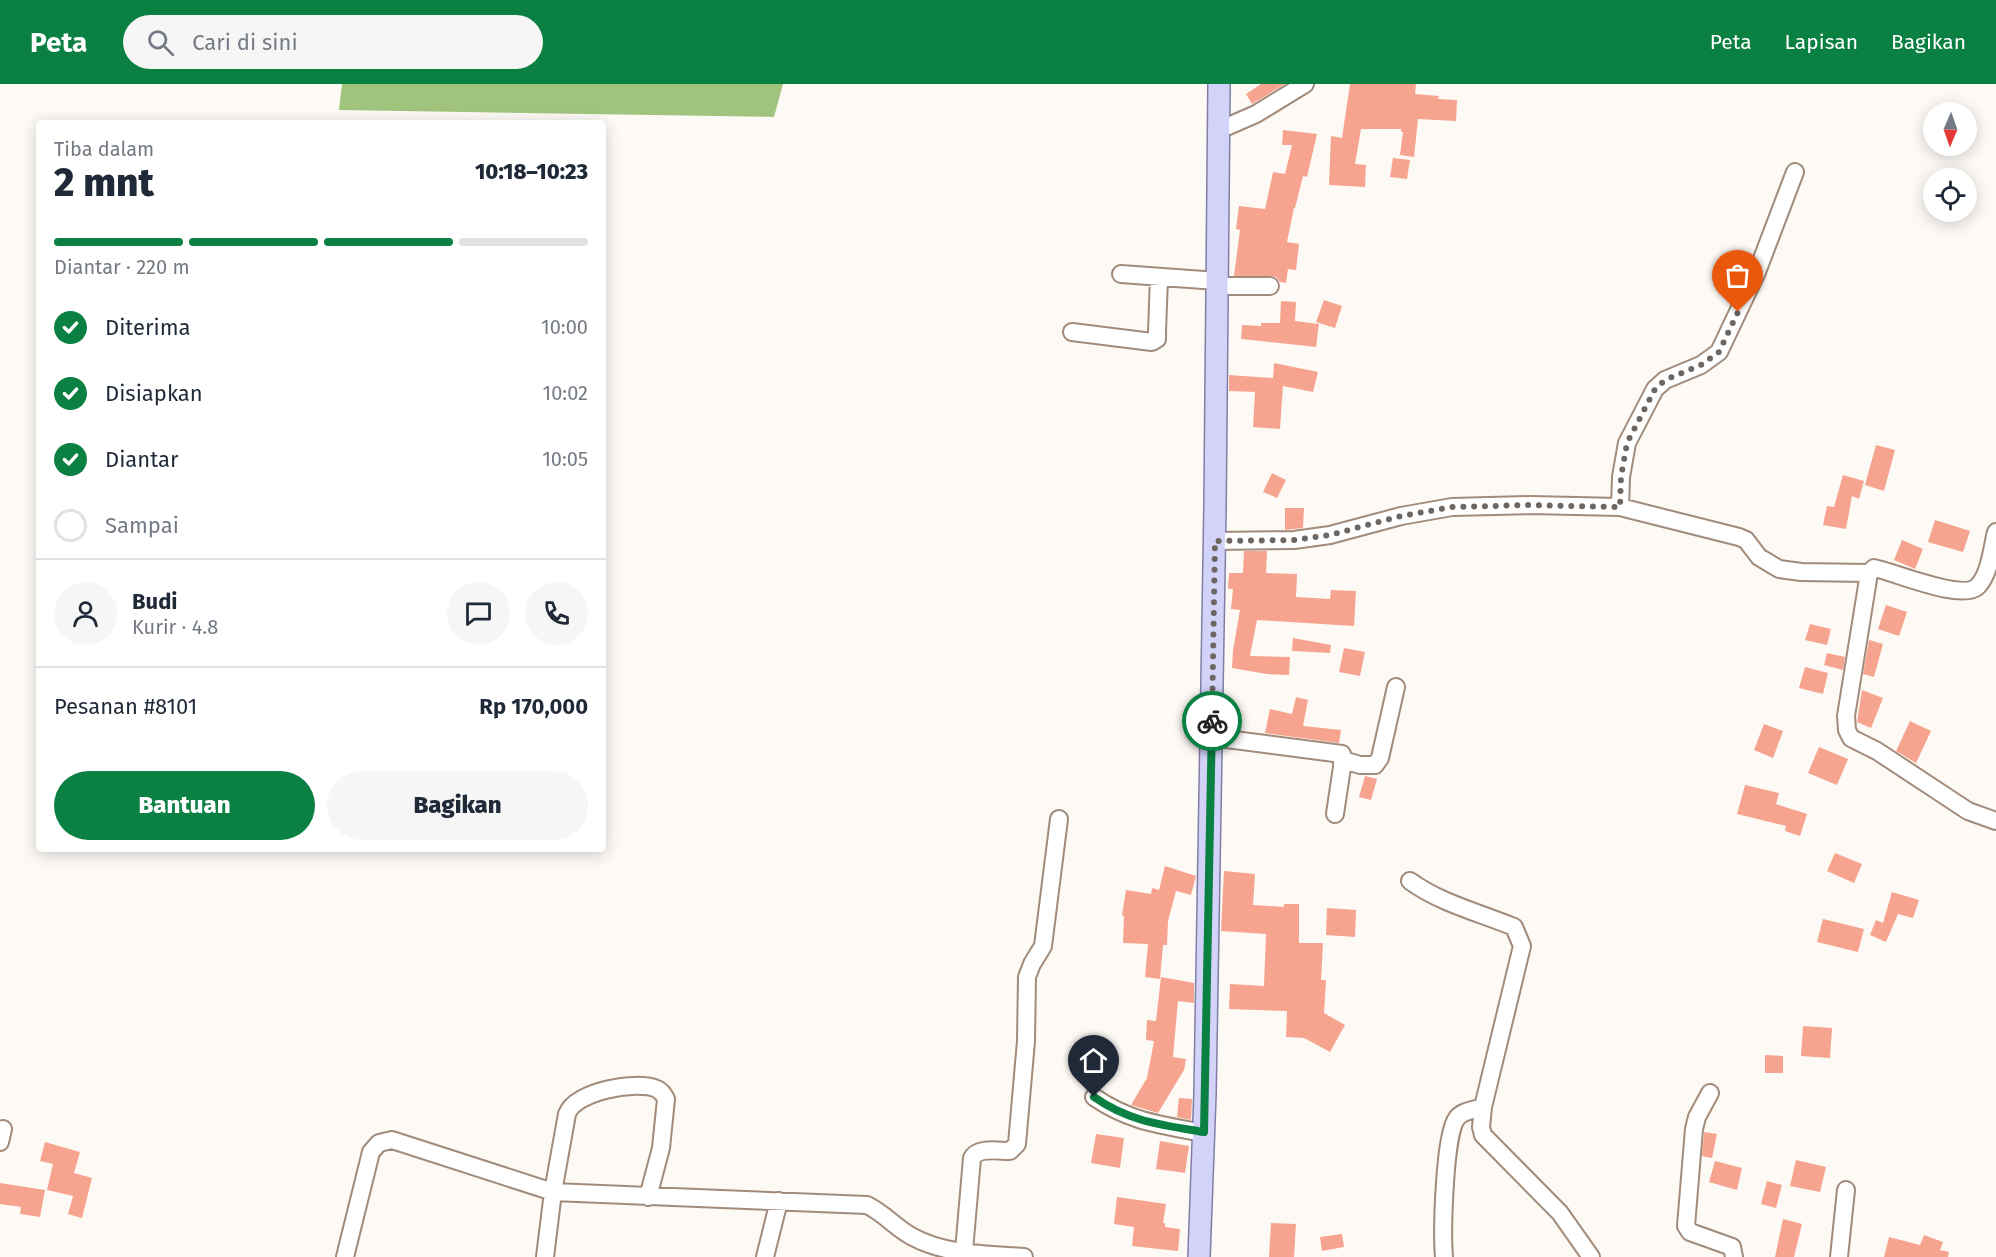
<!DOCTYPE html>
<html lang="id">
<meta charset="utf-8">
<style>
:root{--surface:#fff;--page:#f6f6f7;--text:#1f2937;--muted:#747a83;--line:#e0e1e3;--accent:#0b8043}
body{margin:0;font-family:"Fira Sans",sans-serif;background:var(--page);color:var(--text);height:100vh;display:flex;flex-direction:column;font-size:22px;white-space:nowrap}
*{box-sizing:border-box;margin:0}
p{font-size:20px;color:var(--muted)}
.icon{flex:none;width:33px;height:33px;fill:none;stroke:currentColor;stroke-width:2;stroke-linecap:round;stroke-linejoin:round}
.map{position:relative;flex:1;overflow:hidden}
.sheet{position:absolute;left:36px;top:36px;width:570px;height:732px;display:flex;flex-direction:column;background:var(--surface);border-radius:6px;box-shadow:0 3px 15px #0003}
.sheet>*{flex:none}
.needle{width:39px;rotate:182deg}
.tools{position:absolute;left:1923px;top:18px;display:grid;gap:12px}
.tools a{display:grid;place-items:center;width:54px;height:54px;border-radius:50%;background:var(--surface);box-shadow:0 3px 15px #0003;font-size:30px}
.pin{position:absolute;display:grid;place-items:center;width:51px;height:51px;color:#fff;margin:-62px -26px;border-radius:50% 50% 50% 0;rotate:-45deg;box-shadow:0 0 6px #0007}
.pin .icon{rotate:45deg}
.courier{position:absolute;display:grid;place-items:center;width:60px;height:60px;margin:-30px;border:4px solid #0b8043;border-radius:50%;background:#fff;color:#222;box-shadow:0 2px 8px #0007}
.overview em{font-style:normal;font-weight:800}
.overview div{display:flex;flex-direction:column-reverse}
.overview{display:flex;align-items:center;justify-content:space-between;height:102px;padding:0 18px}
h1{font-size:39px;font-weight:800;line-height:45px}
.bar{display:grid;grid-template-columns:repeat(4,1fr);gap:9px 6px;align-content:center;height:72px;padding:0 18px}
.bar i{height:8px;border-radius:4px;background:var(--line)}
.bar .selected{background:var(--accent)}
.bar p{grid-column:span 4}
.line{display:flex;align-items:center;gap:15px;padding:0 18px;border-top:2px solid var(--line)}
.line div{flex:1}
.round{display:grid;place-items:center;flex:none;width:63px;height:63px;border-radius:32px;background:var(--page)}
ol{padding:0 18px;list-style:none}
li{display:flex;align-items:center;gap:18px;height:66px}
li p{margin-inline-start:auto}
li .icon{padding:6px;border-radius:50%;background:var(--accent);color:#fff;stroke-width:4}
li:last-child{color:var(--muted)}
li i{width:33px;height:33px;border:3px solid var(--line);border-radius:50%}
.button{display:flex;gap:12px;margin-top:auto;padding:12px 18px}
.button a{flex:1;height:69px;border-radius:36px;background:var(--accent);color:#fff;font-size:24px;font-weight:800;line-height:69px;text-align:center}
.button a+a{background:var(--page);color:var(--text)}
header{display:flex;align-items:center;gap:36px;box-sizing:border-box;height:84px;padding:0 30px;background:var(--accent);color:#fff}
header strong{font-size:28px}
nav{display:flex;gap:33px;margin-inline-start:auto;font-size:21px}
.search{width:420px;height:54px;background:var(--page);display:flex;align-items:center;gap:15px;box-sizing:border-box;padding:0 21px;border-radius:33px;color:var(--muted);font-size:22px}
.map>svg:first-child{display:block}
.forest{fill:#a0c47d}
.building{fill:#f6a48f}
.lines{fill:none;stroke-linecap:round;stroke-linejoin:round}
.minor-casing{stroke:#a18b7b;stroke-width:20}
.major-casing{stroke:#817ea5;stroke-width:24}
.minor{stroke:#fff;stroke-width:16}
.major{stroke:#d3d3f9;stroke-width:21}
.done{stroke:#6d6661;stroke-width:6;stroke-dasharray:0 10.8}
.route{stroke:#0b8043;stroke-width:8}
</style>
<header>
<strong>Peta</strong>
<div class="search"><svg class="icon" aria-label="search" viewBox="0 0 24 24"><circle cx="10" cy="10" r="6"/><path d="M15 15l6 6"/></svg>Cari di sini</div>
<nav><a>Peta</a><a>Lapisan</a><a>Bagikan</a></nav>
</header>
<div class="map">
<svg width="1996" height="1173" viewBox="0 0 1996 1173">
<rect width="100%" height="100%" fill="#fdf9f5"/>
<path class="forest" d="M 342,0 L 783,0 L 774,33 L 339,26 Z"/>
<path class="building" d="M 1261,0 L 1285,0 L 1252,20 L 1246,10 Z
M 1350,0 L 1416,0 L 1415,10 L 1439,12 L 1438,15 L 1457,16 L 1456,37 L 1418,35 L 1414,73 L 1400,71 L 1403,48 L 1401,48 L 1401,45 L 1361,45 L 1355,80 L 1366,81 L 1365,103 L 1329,101 L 1331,52 L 1342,54 Z
M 1283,46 L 1317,50 L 1307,93 L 1303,92 L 1295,124 L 1294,124 L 1287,158 L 1299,160 L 1296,186 L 1288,185 L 1286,199 L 1280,198 L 1276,193 L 1271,192 L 1234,192 L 1240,146 L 1236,145 L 1239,122 L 1265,125 L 1273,88 L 1285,90 L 1292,61 L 1282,61 Z
M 1393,74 L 1410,76 L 1407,95 L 1390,93 Z
M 1324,216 L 1342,222 L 1335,244 L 1316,238 Z
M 1281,217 L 1296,218 L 1295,237 L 1319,240 L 1316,263 L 1241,255 L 1242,241 L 1261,242 L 1261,239 L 1280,239 Z
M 1274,279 L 1318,288 L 1313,308 L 1283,302 L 1280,345 L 1253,343 L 1255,308 L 1229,307 L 1229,291 L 1273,294 Z
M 1876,361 L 1895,366 L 1884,407 L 1865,401 Z
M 1272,389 L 1286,396 L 1277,414 L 1263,408 Z
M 1843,391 L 1864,397 L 1859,415 L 1852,412 L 1846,445 L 1823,441 L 1827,422 L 1834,423 Z
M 1285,424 L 1304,424 L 1303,444 L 1285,446 Z
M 1935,436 L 1970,447 L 1963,468 L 1928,458 Z
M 1902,456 L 1923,465 L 1915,485 L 1894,476 Z
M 1244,467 L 1267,467 L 1266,489 L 1297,490 L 1296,513 L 1330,515 L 1331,506 L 1356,507 L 1354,542 L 1257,536 L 1250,572 L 1290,573 L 1289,591 L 1267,590 L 1232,584 L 1233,566 L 1240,526 L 1231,525 L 1233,505 L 1228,505 L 1229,489 L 1243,489 Z
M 1886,521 L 1907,528 L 1899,552 L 1878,545 Z
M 1810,540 L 1831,545 L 1827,561 L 1805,556 Z
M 1293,554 L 1331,561 L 1330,569 L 1292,567 Z
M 1869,556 L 1883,560 L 1874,593 L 1863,590 Z
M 1344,564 L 1365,568 L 1360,592 L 1339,588 Z
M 1827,569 L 1845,573 L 1843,586 L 1824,581 Z
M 1805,583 L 1828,589 L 1823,610 L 1799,604 Z
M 1862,606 L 1883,614 L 1871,644 L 1857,638 Z
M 1296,613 L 1308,616 L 1303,642 L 1341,646 L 1339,659 L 1265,649 L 1270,625 L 1292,630 Z
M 1910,637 L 1931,647 L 1916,679 L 1896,667 Z
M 1764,640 L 1783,647 L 1773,674 L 1754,666 Z
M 1819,663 L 1848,675 L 1837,701 L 1808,689 Z
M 1365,692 L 1377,695 L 1371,716 L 1359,713 Z
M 1745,701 L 1779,709 L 1776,720 L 1807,730 L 1800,752 L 1785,747 L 1786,742 L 1737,730 Z
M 1835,769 L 1862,780 L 1854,799 L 1827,787 Z
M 1165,782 L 1196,792 L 1191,811 L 1176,807 L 1168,837 L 1167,861 L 1163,861 L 1160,895 L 1145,893 L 1148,860 L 1123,859 L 1124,832 L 1122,831 L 1126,806 L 1151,810 L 1152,804 L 1159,806 Z
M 1224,787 L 1255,790 L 1253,821 L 1284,823 L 1284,820 L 1299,820 L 1299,859 L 1323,859 L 1321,896 L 1326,896 L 1324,929 L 1345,941 L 1330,968 L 1304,954 L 1286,953 L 1287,927 L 1229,925 L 1230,900 L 1264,902 L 1266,850 L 1221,847 Z
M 1892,808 L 1919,816 L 1913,834 L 1898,830 L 1886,858 L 1870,851 L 1876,836 L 1883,839 Z
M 1327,824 L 1356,826 L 1355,853 L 1326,851 Z
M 1823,835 L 1864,845 L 1858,868 L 1817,858 Z
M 1161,893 L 1194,899 L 1194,919 L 1178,917 L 1173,973 L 1186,975 L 1184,986 L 1158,1029 L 1131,1021 L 1147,994 L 1154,957 L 1146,956 L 1147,936 L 1156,937 Z
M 1803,942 L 1832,944 L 1830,974 L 1801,972 Z
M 1765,971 L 1783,972 L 1783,989 L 1765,989 Z
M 1179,1014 L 1192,1015 L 1191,1036 L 1177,1033 Z
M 1704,1048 L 1717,1050 L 1712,1074 L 1702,1072 Z
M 1096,1050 L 1124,1054 L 1120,1084 L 1091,1079 Z
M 1160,1057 L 1189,1062 L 1185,1089 L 1156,1085 Z
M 45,1058 L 80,1068 L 74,1089 L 92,1094 L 82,1134 L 68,1130 L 73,1112 L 47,1106 L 53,1080 L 40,1077 Z
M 1796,1076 L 1826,1083 L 1820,1108 L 1790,1102 Z
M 1715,1077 L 1742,1084 L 1737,1106 L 1709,1098 Z
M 1767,1097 L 1782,1101 L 1776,1124 L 1761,1120 Z
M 0,1099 L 45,1106 L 40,1133 L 20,1130 L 21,1123 L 0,1120 Z
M 1117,1113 L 1166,1120 L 1163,1139 L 1165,1139 L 1165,1143 L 1180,1145 L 1178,1167 L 1132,1162 L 1134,1143 L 1114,1140 Z
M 1783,1135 L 1802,1140 L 1794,1173 L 1775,1173 Z
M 1271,1139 L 1296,1140 L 1294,1173 L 1269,1173 Z
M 1342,1150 L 1344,1163 L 1322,1167 L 1320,1153 Z
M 1924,1151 L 1943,1158 L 1940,1166 L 1949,1168 L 1948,1173 L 1884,1173 L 1889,1153 L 1920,1161 Z"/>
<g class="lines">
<defs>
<path id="minor" d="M 1217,47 L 1256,30 L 1305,0
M 1795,88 L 1757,188 L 1719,268 L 1701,281 L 1665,296 L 1655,305 L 1627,359 L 1621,393 L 1620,423 L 1739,453 L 1746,456 L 1759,473 L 1779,485 L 1801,488 L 1869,489
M 1121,190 L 1217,197
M 1217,202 L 1270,202
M 1072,248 L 1152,258 L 1157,255 L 1157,248 L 1159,193
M 1996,448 C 1992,464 1990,489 1978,502 C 1963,518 1895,488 1874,484 L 1869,489 L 1846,632 L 1847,646 L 1851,654 L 1877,667 L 1968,727 L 1996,737
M 1215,457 L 1294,456 L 1330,451 L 1401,432 L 1452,423 L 1531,421 L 1620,423
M 1211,653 L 1342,670 L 1342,683 L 1335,730
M 1343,676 L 1360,681 L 1375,681 L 1380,674 L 1396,603
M 1410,797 C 1440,819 1480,829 1514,843 L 1522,862 L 1483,1023 L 1481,1043 L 1483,1051 L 1560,1129 L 1591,1173
M 1710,1009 L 1697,1033 L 1694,1045 L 1686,1142 L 1690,1148 L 1732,1163 L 1734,1173
M 1094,1013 C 1130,1038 1162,1041 1204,1049
M 0,1058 L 3,1045
M 964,1167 L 972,1074 C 978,1063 998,1067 1010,1067 L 1017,1060 L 1026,957 L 1027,893 L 1032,880 L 1043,862 L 1059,735
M 345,1173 L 371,1068 L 379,1059 L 392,1056 L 553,1108 L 867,1121 C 884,1129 897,1145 913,1153 C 946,1171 987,1170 1024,1173
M 545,1173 L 553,1108 L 567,1030 C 575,1007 637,996 657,1005 C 661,1007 664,1011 666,1015 L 661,1064 L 648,1113
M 765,1173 L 779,1117
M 1444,1173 C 1442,1149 1444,1050 1457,1034 C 1462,1027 1474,1026 1483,1023
M 1839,1173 L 1846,1106"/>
<path id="major" d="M 1199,1173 L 1205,1010 L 1215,423 L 1219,0"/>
</defs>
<use href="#minor" class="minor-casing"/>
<use href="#major" class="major-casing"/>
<use href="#minor" class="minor"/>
<use href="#major" class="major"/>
</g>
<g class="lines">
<path class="done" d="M 1212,637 L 1215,457 L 1294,456 L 1330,451 L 1401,432 L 1452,423 L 1531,421 L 1620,423 L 1621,393 L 1627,359 L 1655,305 L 1665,296 L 1701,281 L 1719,268 L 1738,228"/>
<path class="route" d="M 1094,1013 C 1130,1038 1162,1041 1204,1048 L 1212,637"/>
</g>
</svg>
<div class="tools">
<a><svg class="needle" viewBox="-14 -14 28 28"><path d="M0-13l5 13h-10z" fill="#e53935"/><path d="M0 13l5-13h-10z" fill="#747a83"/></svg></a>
<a><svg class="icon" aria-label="locate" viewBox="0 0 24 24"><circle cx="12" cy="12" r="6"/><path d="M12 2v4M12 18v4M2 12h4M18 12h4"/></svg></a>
</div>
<div class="pin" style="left:1738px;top:228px;background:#ea580c"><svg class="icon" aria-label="bag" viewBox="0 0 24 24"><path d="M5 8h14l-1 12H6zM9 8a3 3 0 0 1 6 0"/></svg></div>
<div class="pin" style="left:1094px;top:1013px;background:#1f2937"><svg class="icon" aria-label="home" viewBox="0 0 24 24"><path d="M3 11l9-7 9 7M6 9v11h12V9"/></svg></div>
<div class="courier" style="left:1212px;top:637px"><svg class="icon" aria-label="bike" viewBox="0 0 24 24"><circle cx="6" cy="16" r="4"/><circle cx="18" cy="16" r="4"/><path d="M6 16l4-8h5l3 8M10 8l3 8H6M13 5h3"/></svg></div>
<section class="sheet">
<div class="overview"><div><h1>2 mnt</h1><p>Tiba dalam</p></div><em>10:18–10:23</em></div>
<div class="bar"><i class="selected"></i><i class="selected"></i><i class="selected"></i><i></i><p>Diantar · 220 m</p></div>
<ol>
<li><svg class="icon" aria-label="check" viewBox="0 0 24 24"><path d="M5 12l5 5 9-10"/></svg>Diterima<p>10:00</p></li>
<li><svg class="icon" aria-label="check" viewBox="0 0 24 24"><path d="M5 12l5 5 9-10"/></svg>Disiapkan<p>10:02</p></li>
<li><svg class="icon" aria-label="check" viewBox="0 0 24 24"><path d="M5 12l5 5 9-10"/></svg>Diantar<p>10:05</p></li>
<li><i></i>Sampai</li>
</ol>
<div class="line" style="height:108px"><a class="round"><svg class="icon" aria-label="person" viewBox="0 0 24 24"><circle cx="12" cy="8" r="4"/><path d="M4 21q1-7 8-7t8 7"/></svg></a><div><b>Budi</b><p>Kurir · 4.8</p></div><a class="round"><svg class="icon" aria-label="chat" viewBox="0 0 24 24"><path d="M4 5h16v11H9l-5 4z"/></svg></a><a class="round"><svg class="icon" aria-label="phone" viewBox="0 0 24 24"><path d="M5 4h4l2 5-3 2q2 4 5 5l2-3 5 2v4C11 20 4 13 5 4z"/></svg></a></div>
<div class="line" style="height:78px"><div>Pesanan #8101</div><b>Rp 170,000</b></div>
<div class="button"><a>Bantuan</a><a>Bagikan</a></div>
</section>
</div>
